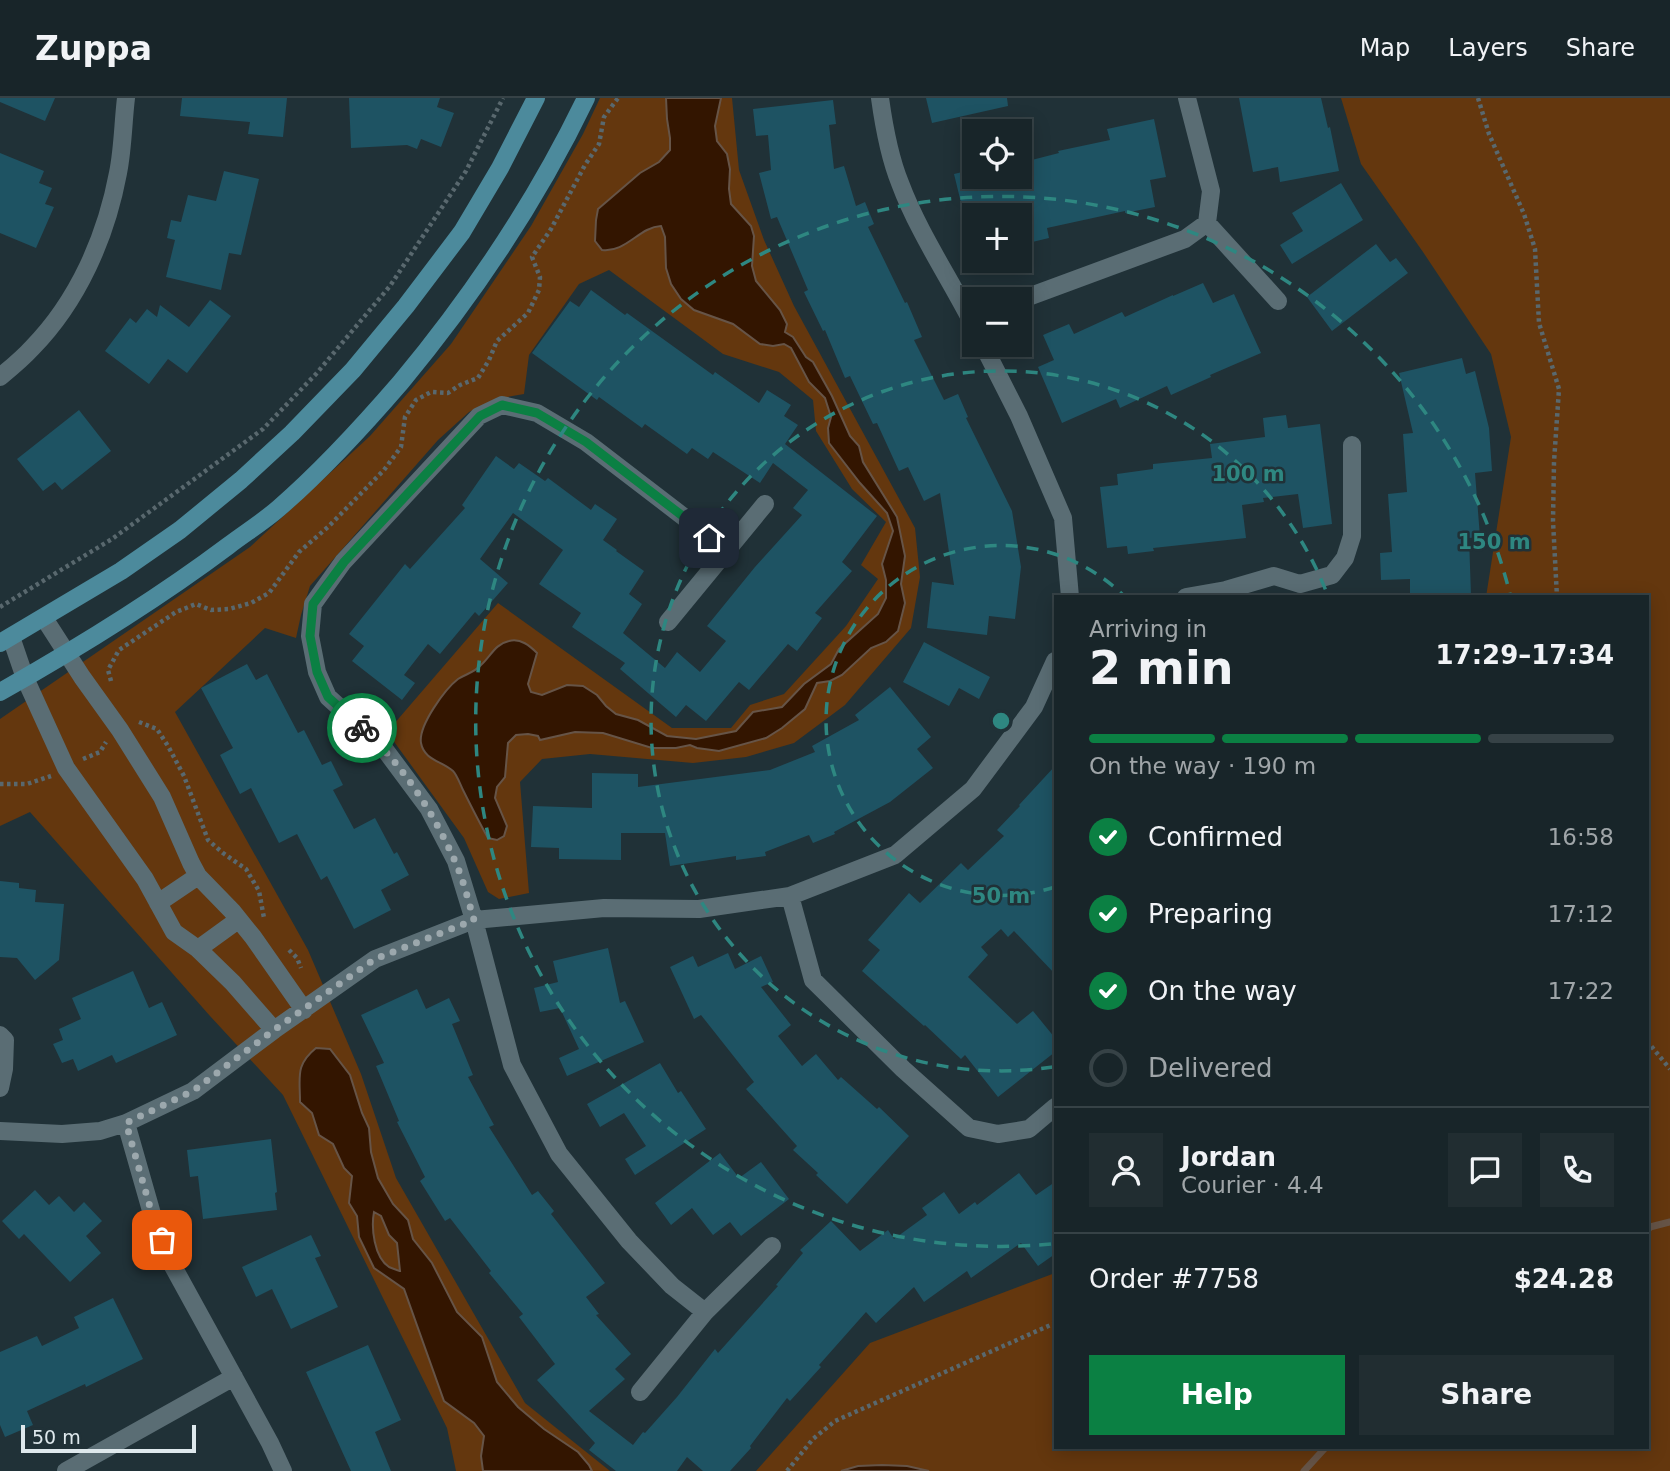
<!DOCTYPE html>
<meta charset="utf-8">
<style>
:root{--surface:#182529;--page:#212d31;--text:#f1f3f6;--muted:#9fa5a8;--line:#364246;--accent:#0b8043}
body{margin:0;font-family:"DejaVu Sans",sans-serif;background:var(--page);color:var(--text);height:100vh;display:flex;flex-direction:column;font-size:26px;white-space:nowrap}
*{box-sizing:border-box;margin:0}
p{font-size:23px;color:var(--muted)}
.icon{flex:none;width:38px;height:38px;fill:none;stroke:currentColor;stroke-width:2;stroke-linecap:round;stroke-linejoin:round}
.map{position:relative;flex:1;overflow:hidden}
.panel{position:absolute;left:1054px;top:497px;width:595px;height:854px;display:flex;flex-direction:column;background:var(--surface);border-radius:0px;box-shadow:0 4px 18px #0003,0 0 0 2px var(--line)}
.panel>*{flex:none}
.tools{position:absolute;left:962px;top:21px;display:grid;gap:14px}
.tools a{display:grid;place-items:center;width:70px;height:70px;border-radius:0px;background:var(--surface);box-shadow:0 4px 18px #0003,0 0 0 2px var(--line);font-size:35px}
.scale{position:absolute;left:21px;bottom:18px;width:175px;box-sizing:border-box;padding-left:7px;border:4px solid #dee8ec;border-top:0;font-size:19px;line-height:24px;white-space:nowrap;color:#dee8ec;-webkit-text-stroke:5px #203137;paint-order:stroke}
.pin{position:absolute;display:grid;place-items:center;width:60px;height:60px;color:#fff;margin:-30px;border-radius:14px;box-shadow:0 4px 10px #0006}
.courier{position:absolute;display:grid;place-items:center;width:70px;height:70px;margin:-35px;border:5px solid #0b8043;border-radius:50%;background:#fff;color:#222;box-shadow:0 2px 9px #0007}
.headline em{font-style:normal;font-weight:800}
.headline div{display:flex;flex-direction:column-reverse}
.headline{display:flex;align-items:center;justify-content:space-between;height:119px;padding:0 35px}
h1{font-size:46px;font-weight:800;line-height:52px}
.bar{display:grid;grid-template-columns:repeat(4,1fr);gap:10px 7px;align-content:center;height:84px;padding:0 35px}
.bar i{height:9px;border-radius:5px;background:var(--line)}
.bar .active{background:var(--accent)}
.bar p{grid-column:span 4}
.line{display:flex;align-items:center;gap:18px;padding:0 35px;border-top:2px solid var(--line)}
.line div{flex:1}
.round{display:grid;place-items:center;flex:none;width:74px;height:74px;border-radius:0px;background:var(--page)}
ol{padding:0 35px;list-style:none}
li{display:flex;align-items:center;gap:21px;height:77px}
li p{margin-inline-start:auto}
li .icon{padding:7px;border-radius:50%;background:var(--accent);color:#fff;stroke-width:4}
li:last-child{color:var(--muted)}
li i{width:38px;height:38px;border:4px solid var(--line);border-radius:50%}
.button{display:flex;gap:14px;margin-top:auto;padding:14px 35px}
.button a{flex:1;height:80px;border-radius:0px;background:var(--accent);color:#fff;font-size:28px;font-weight:800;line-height:80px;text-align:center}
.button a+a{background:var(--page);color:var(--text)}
header{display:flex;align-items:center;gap:42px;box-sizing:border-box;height:98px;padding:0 35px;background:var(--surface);border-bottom:2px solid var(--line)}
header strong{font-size:33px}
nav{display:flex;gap:38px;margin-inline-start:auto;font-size:24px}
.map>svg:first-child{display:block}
.green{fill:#64370e}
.water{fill:#331500;stroke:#665447;stroke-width:2;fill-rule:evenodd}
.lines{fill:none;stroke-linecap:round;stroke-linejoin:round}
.stream{stroke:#665447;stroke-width:7}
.building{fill:#1e5363}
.path{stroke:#59686e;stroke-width:4.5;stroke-dasharray:3.5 3.5;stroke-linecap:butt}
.street{stroke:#5a6d74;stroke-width:18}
.secondary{stroke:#4c8a9c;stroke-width:18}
.done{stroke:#9ca8ad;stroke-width:7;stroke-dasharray:0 12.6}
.route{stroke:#0b8043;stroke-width:9}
.ring{fill:none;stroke:#2e8781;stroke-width:3.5;stroke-dasharray:12 9}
.centre{fill:#2e8781;stroke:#203137;stroke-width:3.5}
.ring-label{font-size:21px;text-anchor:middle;font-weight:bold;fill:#2e8781;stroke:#203137;stroke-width:5;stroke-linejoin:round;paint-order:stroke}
</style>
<header>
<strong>Zuppa</strong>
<nav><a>Map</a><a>Layers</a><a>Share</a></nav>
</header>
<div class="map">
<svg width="1670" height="1373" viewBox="0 0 1670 1373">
<rect width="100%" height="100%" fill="#203137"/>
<path class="green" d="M 600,0 L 732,0 L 739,72 L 764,142 L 794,208 L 915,430 L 920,479 L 911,530 L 845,607 L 794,645 L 746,659 L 693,665 L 590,656 L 542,661 L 520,684 L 529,795 L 499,801 L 488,794 L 464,740 L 387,634 L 498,505 L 672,630 L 731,630 L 750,607 L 784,596 L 846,528 L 878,481 L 861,467 L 886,424 L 852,391 L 816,333 L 813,302 L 779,274 L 723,256 L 609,172 L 579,186 L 529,257 L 524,296 L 496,301 L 469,314 L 438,342 L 310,488 L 301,517 L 296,540 L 265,530 L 175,614 L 308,852 L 361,976 L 396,1080 L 525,1305 L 610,1373 L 456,1373 L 447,1330 L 283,997 L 210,918 L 30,714 L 0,728 L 0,621 L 250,449 L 370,338 L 451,246 L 531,128 L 583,36 Z
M 1341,0 L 1670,0 L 1670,1373 L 756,1373 L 870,1245 L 1055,1175 L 1055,1349 L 1647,1349 L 1647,499 L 1486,499 L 1511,339 L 1491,256 L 1423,154 L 1361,66 Z"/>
<path class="water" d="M 666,0 L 721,0 L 715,28 L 717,43 L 727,56 L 730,71 L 729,91 L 731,106 L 751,128 L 754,138 L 752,168 L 756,183 L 780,212 L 787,226 L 785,234 L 793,239 L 806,259 L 813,264 L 832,298 L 850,338 L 859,348 L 863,364 L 897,419 L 905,458 L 901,486 L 905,505 L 898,533 L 886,544 L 871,550 L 842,577 L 830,583 L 817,585 L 805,611 L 782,630 L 766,640 L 719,653 L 697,650 L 690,647 L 676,650 L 652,650 L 603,635 L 575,634 L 540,642 L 538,638 L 528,636 L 516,637 L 508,645 L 505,679 L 497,689 L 495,700 L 507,728 L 504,738 L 497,742 L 488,740 C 479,724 471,708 463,692 C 460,686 457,677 453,673 C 442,663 424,662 421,645 C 418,628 445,591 458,581 C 466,576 475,574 481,567 C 491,558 495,546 509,543 C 521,540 530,548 537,555 L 528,586 L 531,594 L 542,597 L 567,587 L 583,588 L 597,597 L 606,608 L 616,616 L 638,622 L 667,638 L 696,641 L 736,633 L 753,614 L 782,609 L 804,586 L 831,566 L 839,551 L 878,516 L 886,500 L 886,482 L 882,466 L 893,433 L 887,415 L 860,385 L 829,345 L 828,330 L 831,319 L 825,300 L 809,284 L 791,250 L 784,246 L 773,248 L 760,246 L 733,226 L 694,212 L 681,201 L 671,186 L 666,170 L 665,139 L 661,128 C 639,129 626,155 602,152 L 595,143 L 596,122 L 598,111 L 640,75 L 659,64 L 670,52 L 670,40 L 667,21 Z
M 316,950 L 330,951 L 350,977 L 362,1015 L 369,1030 L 371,1054 L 378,1080 L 393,1106 L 408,1122 L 413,1141 L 432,1165 L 457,1214 L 482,1239 L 497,1284 L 518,1309 L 544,1331 L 578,1354 L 589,1367 L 592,1373 L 483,1373 L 481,1358 L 484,1338 L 474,1325 L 444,1303 L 404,1191 L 374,1170 L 359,1139 L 357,1118 L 349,1105 L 352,1078 L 344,1070 L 333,1046 L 319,1037 L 312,1015 L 300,1004 C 300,979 295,967 316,950 ZM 374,1114 L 381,1118 L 389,1137 L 397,1145 L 400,1173 C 399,1173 389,1169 389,1169 C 374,1159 371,1130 374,1114 Z
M 882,1367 L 907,1368 L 929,1373 L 841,1373 L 858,1368 Z"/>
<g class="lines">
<path class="stream" d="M 1647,1133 L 1650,1129 L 1670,1124
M 1304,1373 L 1326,1349"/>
</g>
<path class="building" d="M 0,0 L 55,0 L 45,23 L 0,4 Z
M 182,0 L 287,0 L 283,39 L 248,36 L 250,24 L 180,18 Z
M 349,0 L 440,0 L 437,9 L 454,15 L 441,49 L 421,41 L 417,51 L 407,47 L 351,50 Z
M 926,0 L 1007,0 L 1008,8 L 932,25 Z
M 1239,0 L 1321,0 L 1328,30 L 1330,29 L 1339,73 L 1280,84 L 1278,69 L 1253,74 Z
M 833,2 L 836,26 L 829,27 L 834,71 L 844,68 L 856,108 L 865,104 L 874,126 L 868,129 L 905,205 L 907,204 L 922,239 L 914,242 L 944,302 L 958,296 L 968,319 L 966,320 L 1012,413 L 1021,469 L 1015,521 L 989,518 L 987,537 L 927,530 L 932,484 L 954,487 L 940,395 L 924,403 L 908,369 L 899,373 L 877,325 L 873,326 L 850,278 L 845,280 L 825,232 L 823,233 L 804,194 L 808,192 L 777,119 L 771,121 L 759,75 L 771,72 L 768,37 L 756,38 L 753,11 Z
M 1154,21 L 1166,79 L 1150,82 L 1155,109 L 1125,115 L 1125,113 L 1047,130 L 1049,140 L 1024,146 L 1020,130 L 1020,117 L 964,117 L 954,76 L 975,71 L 975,79 L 1020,79 L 1020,65 L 1059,55 L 1058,53 L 1110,42 L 1107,31 Z
M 0,55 L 44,73 L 39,85 L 52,90 L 45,106 L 54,109 L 36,150 L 0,135 Z
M 224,73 L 259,81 L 241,157 L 229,155 L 221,192 L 166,179 L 175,142 L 167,140 L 171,122 L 181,124 L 188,97 L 216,103 Z
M 1341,85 L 1363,122 L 1292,166 L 1280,147 L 1303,133 L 1292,115 Z
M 1376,146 L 1390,164 L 1396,160 L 1408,175 L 1332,233 L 1307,199 Z
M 1203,185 L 1213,205 L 1234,196 L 1261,255 L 1210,277 L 1211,279 L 1171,297 L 1167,288 L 1120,310 L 1116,301 L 1062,325 L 1038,269 L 1054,262 L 1043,237 L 1069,226 L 1074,236 L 1122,214 L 1125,219 L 1173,197 L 1173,198 Z
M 591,192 L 625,217 L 627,215 L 713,277 L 715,274 L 759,305 L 767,292 L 791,307 L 784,318 L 798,327 L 785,346 L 877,418 L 842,464 L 852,473 L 815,515 L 822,520 L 797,553 L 788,546 L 749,592 L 739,584 L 706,623 L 686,607 L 676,619 L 620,571 L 625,565 L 572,529 L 581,515 L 539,486 L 563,452 L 513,415 L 480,461 L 508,485 L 479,518 L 475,514 L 440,556 L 428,546 L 404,577 L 415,585 L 402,602 L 352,563 L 364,548 L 349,536 L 405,466 L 410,471 L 465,410 L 462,407 L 496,358 L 514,371 L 519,365 L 545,383 L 548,380 L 591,412 L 595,406 L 617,421 L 603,442 L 617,452 L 616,453 L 644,473 L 629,496 L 642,506 L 623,535 L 665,570 L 677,554 L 700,574 L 726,543 L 707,528 L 755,469 L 802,417 L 793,410 L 808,392 L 773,365 L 760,385 L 713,354 L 708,361 L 692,350 L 687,356 L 645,326 L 642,330 L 599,299 L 597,302 L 532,255 L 570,203 L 579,209 Z
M 210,202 L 231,218 L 187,275 L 168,261 L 149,286 L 105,253 L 130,220 L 136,225 L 147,211 L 157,219 L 160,207 L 189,229 Z
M 1462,260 L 1466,276 L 1475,273 L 1489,330 L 1492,373 L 1475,375 L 1480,439 L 1469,440 L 1471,497 L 1410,499 L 1410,481 L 1381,482 L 1380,455 L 1392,454 L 1388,396 L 1407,394 L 1403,336 L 1413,335 L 1399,275 Z
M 79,312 L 111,353 L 62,392 L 55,384 L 43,393 L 17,361 Z
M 1286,317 L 1288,330 L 1320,326 L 1332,426 L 1303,430 L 1298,396 L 1263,400 L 1264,404 L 1242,407 L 1246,440 L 1153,450 L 1154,453 L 1128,456 L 1127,448 L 1107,450 L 1100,389 L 1118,387 L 1117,376 L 1153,371 L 1153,366 L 1212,360 L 1210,346 L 1265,339 L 1263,320 Z
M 924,544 L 990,579 L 979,601 L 959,590 L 949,608 L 903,584 Z
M 247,566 L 256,582 L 267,576 L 298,635 L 304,632 L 322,667 L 331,663 L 343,687 L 333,692 L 354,731 L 375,720 L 394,756 L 397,754 L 409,777 L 381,792 L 391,812 L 354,831 L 327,778 L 321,782 L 297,736 L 279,745 L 251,690 L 240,696 L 220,657 L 233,650 L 201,590 Z
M 890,589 L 931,639 L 917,651 L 933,670 L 890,704 L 834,734 L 835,736 L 813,745 L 809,737 L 765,754 L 766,758 L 736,762 L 736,758 L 670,768 L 665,735 L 621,735 L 621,762 L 559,761 L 559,750 L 531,749 L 533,708 L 592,710 L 592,675 L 638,676 L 638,689 L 770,672 L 815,654 L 812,648 L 859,622 L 855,617 Z
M 1055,668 L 1055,876 L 1014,833 L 1008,839 L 1001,831 L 981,849 L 988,857 L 968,879 L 1017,926 L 1033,913 L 1055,940 L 1055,954 L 998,999 L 965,957 L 961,961 L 925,927 L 924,928 L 862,873 L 880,852 L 868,842 L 909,795 L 920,805 L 961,765 L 968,772 L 1004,738 L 997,732 L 1020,708 L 1019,707 Z
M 0,783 L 19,785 L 19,790 L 36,792 L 35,804 L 64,806 L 59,862 L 35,882 L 17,860 L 0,859 Z
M 608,850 L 620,905 L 625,903 L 644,944 L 567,978 L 559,960 L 579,951 L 560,910 L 540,914 L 534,890 L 558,884 L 553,863 Z
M 728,855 L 735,871 L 761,858 L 773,884 L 761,889 L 791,927 L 778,938 L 802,968 L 816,956 L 838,982 L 841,979 L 877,1011 L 879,1009 L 909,1038 L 847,1106 L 816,1077 L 818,1075 L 793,1052 L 797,1048 L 746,991 L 754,984 L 701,917 L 694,921 L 670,869 L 693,858 L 698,869 Z
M 133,873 L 149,910 L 162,904 L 177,937 L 116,965 L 112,957 L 78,973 L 73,961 L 62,965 L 53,946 L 63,942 L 59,931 L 81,921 L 72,900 Z
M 417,891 L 426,911 L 449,900 L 460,923 L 452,926 L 473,977 L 468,979 L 494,1027 L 489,1029 L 532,1097 L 538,1093 L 554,1113 L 551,1116 L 605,1185 L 586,1199 L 599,1216 L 596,1217 L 631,1256 L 615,1271 L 625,1281 L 589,1313 L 633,1347 L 643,1334 L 645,1335 L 677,1299 L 715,1251 L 718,1255 L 778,1188 L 776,1187 L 803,1155 L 800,1152 L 831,1123 L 860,1153 L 888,1132 L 894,1141 L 927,1117 L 922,1110 L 944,1094 L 959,1116 L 975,1104 L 977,1107 L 1019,1075 L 1036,1097 L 1055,1084 L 1055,1156 L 1038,1168 L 1021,1145 L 971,1180 L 967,1173 L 924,1204 L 914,1189 L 876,1225 L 866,1214 L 819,1267 L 821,1269 L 790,1303 L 787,1300 L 750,1348 L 751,1350 L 730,1373 L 703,1373 L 687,1359 L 677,1373 L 616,1373 L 589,1352 L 595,1345 L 537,1282 L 555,1266 L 519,1219 L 523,1216 L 489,1175 L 491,1173 L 450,1120 L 445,1123 L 420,1083 L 425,1079 L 397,1024 L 399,1023 L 376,968 L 384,965 L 361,917 Z
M 660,965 L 678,995 L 681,993 L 706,1031 L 635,1077 L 625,1061 L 646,1048 L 624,1015 L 600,1029 L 587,1006 Z
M 271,1041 L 277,1094 L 275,1095 L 277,1112 L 203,1121 L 198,1078 L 190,1079 L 187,1052 Z
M 720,1055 L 739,1080 L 761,1064 L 789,1101 L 741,1138 L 730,1124 L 713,1137 L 692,1110 L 671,1127 L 655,1105 Z
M 35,1092 L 49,1107 L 59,1098 L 74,1114 L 84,1104 L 102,1123 L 86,1138 L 101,1155 L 70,1184 L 24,1136 L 19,1141 L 2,1123 Z
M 311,1137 L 321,1158 L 315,1160 L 338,1209 L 291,1231 L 272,1191 L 256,1199 L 242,1169 Z
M 113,1200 L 143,1261 L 86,1289 L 85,1286 L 27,1313 L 33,1327 L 5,1339 L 0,1327 L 0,1254 L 37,1238 L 42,1248 L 79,1230 L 74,1219 Z
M 368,1247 L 401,1322 L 375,1334 L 391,1373 L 351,1373 L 306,1274 Z"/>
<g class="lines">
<path class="path" d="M 1478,0 L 1489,36 L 1524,116 L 1535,151 L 1539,225 L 1559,291 L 1554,364 L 1553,423 L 1557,499
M 0,509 L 112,441 L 263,331 L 316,276 L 390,188 L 466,73 L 503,0
M 111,583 L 108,572 L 119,552 L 176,514 L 196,506 L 211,512 L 229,511 L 251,505 L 269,495 L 299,454 L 328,429 L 384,372 L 401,349 L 405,319 L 416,302 L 431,294 L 448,295 L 460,287 L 478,280 L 489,262 L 497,243 L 528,215 L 539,192 L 540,179 L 532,159 L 551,131 L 585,67 L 599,46 L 604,19 L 618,0
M 139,624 L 157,631 L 168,648 L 184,678 L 208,742 L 223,755 L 246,771 L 259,793 L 264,820
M 83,661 L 100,654 L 106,644
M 0,686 L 27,686 L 51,678
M 289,852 L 297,860 L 301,870
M 1647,943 L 1670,971
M 787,1373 L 813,1341 L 835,1323 L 1055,1225"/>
<path class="street" d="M 880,0 C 884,29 889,58 900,85 C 919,136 951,182 975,230
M 1187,0 L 1211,93 L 1207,125 L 1278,203
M 1020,202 L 1185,141 L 1207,125
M 983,247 L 1019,318 L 1063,420 L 1070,499
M 0,279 C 11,270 22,261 32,250 C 78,203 106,139 118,75 C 123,50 123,25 126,0
M 1300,486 L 1332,477 L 1345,460 L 1352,438 L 1352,347
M 1186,499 L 1226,492 L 1274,478 L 1300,486
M 44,520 L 82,579 L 120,632 L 162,699 L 191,765 L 198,778 L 232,813 L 253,839 L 304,912
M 668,524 L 765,406
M 11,539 L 25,580 L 66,670 L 145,781 L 174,834 L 198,851 L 233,885 L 274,932
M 790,798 L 813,882 L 903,971 L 969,1030 L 998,1036 L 1029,1031 L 1055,1009
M 158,805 L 198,778
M 198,851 L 238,822
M 0,937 L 5,942 L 4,971 L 0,990
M 126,1025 L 154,1123 L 169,1161 L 270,1345 L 283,1373
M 0,1033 L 62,1036 L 100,1033 L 126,1025 L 193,993 L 274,932 L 375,861 L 474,822 L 604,810 L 699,811 L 790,798 L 895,757 L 973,691 L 1034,609 L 1055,563
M 705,1214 L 672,1188 L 629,1143 L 559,1056 L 512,967 L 474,822 L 456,763 L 429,711 L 383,649 L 328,599 L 317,574 L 310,538 L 313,506 L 343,464 L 479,318 L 502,307 L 537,315 L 586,344 L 693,426 L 726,455
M 640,1294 L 705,1214 L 772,1148
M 66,1373 L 234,1279"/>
<path class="secondary" d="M 0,545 L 121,473 L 180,432 L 241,382 L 292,335 L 353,272 L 406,208 L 462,134 L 500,70 L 536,0
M 0,594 C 78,550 156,502 228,448 C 245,435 263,424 279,410 C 323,372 363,328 401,284 C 474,196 536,104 586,0"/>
</g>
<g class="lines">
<path class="done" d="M 162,1142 L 154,1123 L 126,1025 L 193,993 L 274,932 L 375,861 L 474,822 C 468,802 463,780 454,761 C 432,712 402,666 362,630"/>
<path class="route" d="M 362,630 L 328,599 L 317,574 L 310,538 L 313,506 L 344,464 L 480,318 L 502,307 L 537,315 L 586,344 L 693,426 L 709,440"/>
</g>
<g class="ring">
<path d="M1055 789A175 175 0 1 1 1124 498"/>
<path d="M1053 969A350 350 0 1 1 1328 498"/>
<path d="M1051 1146A525 525 0 1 1 1510 496"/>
</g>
<circle cx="1001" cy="623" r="10" class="centre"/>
<g class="ring-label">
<text x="1248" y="383">100 m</text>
<text x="1494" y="451">150 m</text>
<text x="1001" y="805">50 m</text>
</g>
</svg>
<div class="tools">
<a><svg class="icon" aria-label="locate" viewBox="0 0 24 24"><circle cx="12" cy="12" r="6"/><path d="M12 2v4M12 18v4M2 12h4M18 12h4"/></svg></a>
<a>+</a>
<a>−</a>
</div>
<div class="scale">50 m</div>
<div class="pin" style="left:162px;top:1142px;background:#ea580c"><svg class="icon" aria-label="bag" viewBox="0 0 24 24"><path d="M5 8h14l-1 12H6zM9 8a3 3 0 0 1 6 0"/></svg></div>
<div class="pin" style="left:709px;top:440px;background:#1f2937"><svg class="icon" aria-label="home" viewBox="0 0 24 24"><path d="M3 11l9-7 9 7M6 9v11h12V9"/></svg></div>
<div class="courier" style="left:362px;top:630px"><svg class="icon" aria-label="bike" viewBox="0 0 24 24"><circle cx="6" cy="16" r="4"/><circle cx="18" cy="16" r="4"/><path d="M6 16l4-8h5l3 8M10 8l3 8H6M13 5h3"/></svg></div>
<section class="panel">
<div class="headline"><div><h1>2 min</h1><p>Arriving in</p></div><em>17:29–17:34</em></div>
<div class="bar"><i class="active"></i><i class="active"></i><i class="active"></i><i></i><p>On the way · 190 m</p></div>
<ol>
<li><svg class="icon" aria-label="check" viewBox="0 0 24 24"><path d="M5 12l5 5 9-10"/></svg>Confirmed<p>16:58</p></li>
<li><svg class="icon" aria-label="check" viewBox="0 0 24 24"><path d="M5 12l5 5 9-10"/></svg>Preparing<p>17:12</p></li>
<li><svg class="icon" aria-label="check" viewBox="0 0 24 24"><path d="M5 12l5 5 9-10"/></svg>On the way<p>17:22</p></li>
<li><i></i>Delivered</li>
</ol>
<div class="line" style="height:126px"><a class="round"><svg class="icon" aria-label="person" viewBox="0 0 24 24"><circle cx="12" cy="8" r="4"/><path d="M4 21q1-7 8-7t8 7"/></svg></a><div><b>Jordan</b><p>Courier · 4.4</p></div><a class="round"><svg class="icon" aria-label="chat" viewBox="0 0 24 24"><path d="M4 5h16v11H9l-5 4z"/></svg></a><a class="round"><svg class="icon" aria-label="phone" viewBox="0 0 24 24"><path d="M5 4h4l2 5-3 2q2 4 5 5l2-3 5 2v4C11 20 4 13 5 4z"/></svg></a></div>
<div class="line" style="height:91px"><div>Order #7758</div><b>$24.28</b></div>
<div class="button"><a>Help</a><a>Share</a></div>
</section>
</div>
